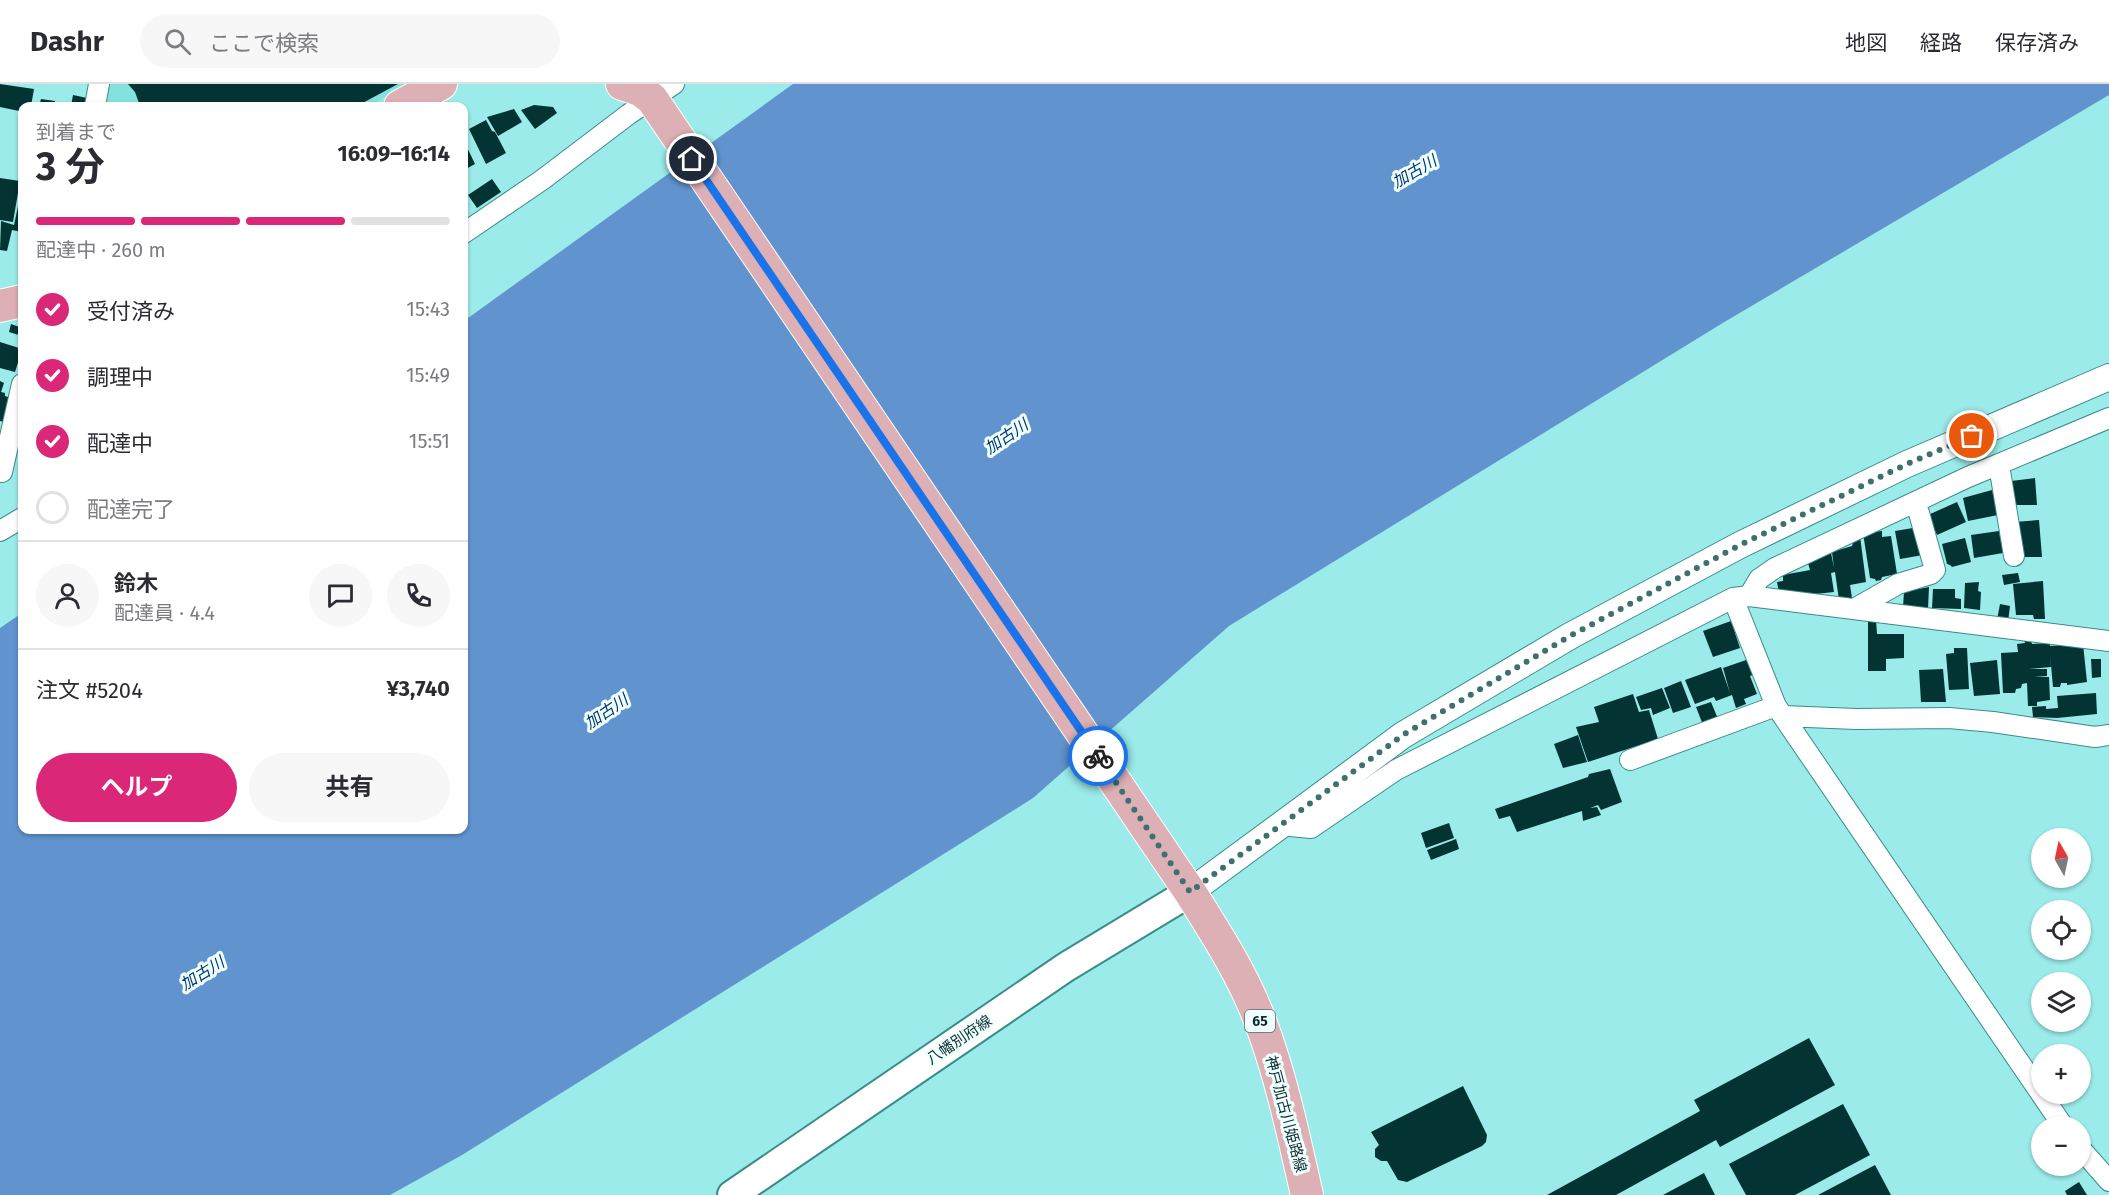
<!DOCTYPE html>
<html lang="ja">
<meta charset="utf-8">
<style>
:root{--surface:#fff;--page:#f7f7f7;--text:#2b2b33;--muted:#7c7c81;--line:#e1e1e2;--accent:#db2777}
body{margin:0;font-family:"Fira Sans","Noto Sans JP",sans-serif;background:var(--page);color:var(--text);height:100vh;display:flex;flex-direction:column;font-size:22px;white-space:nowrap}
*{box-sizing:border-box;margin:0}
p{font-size:20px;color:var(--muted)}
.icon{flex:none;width:33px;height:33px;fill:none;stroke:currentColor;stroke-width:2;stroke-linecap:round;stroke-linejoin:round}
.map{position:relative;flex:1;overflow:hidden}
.drawer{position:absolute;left:18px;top:18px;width:450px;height:732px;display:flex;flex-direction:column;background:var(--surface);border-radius:12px;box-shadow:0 2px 4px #0004}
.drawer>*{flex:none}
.needle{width:39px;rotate:351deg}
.buttons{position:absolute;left:2031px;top:744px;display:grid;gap:12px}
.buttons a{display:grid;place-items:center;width:60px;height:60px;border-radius:50%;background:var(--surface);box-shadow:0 2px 4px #0004;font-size:30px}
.pin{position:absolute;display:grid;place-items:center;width:51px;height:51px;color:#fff;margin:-26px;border:3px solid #fff;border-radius:50%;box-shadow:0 2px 6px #0007}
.courier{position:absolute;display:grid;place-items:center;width:60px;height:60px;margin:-30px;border:4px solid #1a73e8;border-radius:50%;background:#fff;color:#222;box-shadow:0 2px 8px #0007}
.summary em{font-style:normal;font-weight:700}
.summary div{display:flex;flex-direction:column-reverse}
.summary{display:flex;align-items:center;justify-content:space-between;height:102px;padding:0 18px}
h1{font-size:39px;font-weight:700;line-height:45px}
.bar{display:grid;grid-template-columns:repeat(4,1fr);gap:9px 6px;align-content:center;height:72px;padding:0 18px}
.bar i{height:8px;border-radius:4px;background:var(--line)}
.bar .current{background:var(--accent)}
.bar p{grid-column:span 4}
.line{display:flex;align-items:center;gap:15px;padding:0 18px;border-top:2px solid var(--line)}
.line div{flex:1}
.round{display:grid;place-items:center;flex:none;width:63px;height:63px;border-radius:32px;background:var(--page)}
ol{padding:0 18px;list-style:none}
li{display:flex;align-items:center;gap:18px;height:66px}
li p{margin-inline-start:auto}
li .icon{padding:6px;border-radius:50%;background:var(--accent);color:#fff;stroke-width:4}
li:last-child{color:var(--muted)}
li i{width:33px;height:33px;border:3px solid var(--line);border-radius:50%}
.button{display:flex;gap:12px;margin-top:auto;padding:12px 18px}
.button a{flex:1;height:69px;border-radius:36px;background:var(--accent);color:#fff;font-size:24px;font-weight:700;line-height:69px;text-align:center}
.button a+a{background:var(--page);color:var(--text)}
header{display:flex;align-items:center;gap:36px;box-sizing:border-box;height:84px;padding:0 30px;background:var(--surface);border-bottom:2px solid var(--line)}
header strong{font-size:28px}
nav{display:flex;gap:33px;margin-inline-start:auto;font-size:21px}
.search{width:420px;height:54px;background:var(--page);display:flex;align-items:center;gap:15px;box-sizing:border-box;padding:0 21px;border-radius:33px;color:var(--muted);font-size:22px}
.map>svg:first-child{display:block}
.built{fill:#83e1de}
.water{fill:#6194cf}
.building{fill:#033332}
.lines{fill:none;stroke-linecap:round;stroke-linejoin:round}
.minor-casing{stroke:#398c8a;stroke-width:22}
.tertiary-casing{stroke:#398c8a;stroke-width:28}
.secondary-casing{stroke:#398c8a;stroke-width:32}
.primary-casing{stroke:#fff;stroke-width:34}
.minor{stroke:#fff;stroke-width:20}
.tertiary{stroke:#fff;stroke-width:26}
.secondary{stroke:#fff;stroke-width:28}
.primary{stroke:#ddb0b5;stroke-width:32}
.done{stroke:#3d716f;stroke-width:6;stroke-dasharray:0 10.8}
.route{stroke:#1a73e8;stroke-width:8}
.labels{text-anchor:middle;stroke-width:6;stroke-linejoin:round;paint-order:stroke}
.shield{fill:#f0fffe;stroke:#506d6c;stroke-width:1.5}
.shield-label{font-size:14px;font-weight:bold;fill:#0b2f2e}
.street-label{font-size:15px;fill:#0b2f2e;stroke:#f0fffe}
.water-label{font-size:16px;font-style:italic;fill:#013a70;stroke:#f0fffe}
</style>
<header>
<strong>Dashr</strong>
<div class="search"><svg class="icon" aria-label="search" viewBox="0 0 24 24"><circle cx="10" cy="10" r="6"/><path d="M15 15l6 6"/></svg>ここで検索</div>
<nav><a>地図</a><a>経路</a><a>保存済み</a></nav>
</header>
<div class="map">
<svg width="2109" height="1111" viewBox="0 0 2109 1111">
<rect width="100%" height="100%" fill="#9aebe9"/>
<path class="built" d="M 106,0 L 408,0 L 369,22 L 102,22 Z"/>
<path class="water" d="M 793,0 L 2109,0 L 2109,11 L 1726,237 L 1229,542 L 1033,714 L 462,1071 L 390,1111 L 0,1111 L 0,544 L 22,529 L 22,746 L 464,746 L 464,237 Z"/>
<path class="building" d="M 0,0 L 34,5 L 31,22 L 20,23 L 19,27 L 0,23 Z
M 128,0 L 398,0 L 357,22 L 140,22 L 135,8 Z
M 73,11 L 87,14 L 86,22 L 71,22 Z
M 41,15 L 55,17 L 55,19 L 67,22 L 39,22 Z
M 534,21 L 553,23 L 557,29 L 535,45 L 521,26 Z
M 514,25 L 522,38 L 498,52 L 487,33 Z
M 486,36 L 492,47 L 495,48 L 506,69 L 486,80 L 469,45 Z
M 464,57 L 475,80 L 464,86 Z
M 0,94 L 20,97 L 13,138 L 0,136 Z
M 492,95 L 501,108 L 477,124 L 468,111 Z
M 20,113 L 22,113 L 22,148 L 12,146 L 7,167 L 0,166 L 1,137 L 14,141 Z
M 11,240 L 22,244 L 22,252 L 9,248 Z
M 0,258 L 19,264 L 18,267 L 21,269 L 15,288 L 0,284 Z
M 0,297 L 4,299 L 1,308 L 5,309 L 5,312 L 11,314 L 4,338 L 0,337 Z
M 2035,394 L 2037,421 L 2013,421 L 2011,397 Z
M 1992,406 L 1998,431 L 1968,437 L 1963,414 Z
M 1957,418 L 1966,438 L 1937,451 L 1928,431 Z
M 2039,436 L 2042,473 L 2021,473 L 2014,438 Z
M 1919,443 L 1923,471 L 1900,475 L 1895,447 Z
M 1882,447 L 1882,453 L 1891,452 L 1897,490 L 1882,493 L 1881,496 L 1876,497 L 1875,495 L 1870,494 L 1863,449 Z
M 1999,447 L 2003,469 L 1974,474 L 1971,451 Z
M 1860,452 L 1866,498 L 1850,501 L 1852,514 L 1839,516 L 1835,488 L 1831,489 L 1834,508 L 1796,512 L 1779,509 L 1777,498 L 1783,497 L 1783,491 L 1810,486 L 1808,479 L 1831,469 L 1834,484 L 1832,468 L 1852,462 L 1853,459 L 1850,459 L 1849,453 Z
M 1965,454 L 1971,478 L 1952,483 L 1950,481 L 1947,480 L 1942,460 Z
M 2018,489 L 2020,498 L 2004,501 L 2002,491 Z
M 2043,497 L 2045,535 L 2034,535 L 2033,531 L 2016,531 L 2013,500 Z
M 1979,498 L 1978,507 L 1981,508 L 1980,526 L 1964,524 L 1965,499 Z
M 1929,503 L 1928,525 L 1903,523 L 1904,508 Z
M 1933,505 L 1955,505 L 1955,514 L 1961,515 L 1961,525 L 1932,524 Z
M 2000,520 L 2010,522 L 2008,538 L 1997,536 Z
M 1868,536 L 1876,536 L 1877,550 L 1904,550 L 1904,574 L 1886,575 L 1886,587 L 1868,587 Z
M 1731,537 L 1740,564 L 1713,573 L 1703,547 Z
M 2024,556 L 2031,556 L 2032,560 L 2050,559 L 2050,562 L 2083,560 L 2087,598 L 2067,601 L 2067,599 L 2061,599 L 2060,603 L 2053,603 L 2050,570 L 2051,583 L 2029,585 L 2047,585 L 2047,592 L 2034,593 L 2049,593 L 2050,616 L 2037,618 L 2037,622 L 2028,622 L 2027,599 L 2022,600 L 2021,604 L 2016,605 L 2015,609 L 2003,609 L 2001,569 L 2018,568 L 2017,560 L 2025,559 Z
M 1954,564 L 1967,564 L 1969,605 L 1949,606 L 1946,570 L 1954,569 Z
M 1749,575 L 1755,590 L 1750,592 L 1757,610 L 1744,615 L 1746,620 L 1736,624 L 1732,611 L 1716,617 L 1714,613 L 1695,620 L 1685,596 L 1721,583 L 1730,609 L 1723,584 Z
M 2091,575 L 2101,575 L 2101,593 L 2092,594 Z
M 1997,576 L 2000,610 L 1974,612 L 1970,579 Z
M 1943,585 L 1946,618 L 1921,618 L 1919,586 Z
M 1681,597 L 1691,623 L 1673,629 L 1664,604 Z
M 1662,604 L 1670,624 L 1653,631 L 1651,624 L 1641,626 L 1636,613 Z
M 2096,609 L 2097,630 L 2057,634 L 2033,633 L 2032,623 L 2046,622 L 2046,625 L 2058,624 L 2057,612 Z
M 1633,610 L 1639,628 L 1649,626 L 1658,655 L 1588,678 L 1576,643 L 1599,638 L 1594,623 Z
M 1711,618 L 1718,635 L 1703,641 L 1696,623 Z
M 1578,651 L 1587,678 L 1563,684 L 1554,660 Z
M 1610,685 L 1622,718 L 1601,726 L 1598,721 L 1590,724 L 1597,723 L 1601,731 L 1583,737 L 1582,727 L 1517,748 L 1510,732 L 1499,735 L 1495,725 L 1588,693 L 1589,690 Z
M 1449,739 L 1454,754 L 1426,764 L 1421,749 Z
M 1456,755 L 1459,765 L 1431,776 L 1427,766 Z
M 1809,954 L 1835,1001 L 1720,1063 L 1716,1056 L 1616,1111 L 1547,1111 L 1700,1027 L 1694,1016 Z
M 1463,1002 L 1487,1051 L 1486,1058 L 1482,1062 L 1407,1098 L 1398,1096 L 1387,1077 L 1381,1077 L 1375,1073 L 1375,1065 L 1379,1061 L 1371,1048 Z
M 1843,1020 L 1870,1071 L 1795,1111 L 1746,1111 L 1729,1080 Z
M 1875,1081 L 1891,1111 L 1818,1111 Z
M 1704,1089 L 1715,1111 L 1663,1111 Z
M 2079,1098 L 2087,1111 L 2067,1111 L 2065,1107 Z"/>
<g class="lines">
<defs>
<path id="minor" d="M 95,22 L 99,0
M 464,149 L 542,96 L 629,30 L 674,0
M 1999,381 L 2014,472
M 2,388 L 22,300
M 0,447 L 22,434
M 1749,512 L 2109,557
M 1733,514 L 1776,622 L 2063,1042
M 1854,525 L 1898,500 L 1931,490 L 1935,486 L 1919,429 L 1913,419
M 1783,632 L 1856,635 L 1949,634 L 1993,638 L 2095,653 L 2109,651
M 1630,676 L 1776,622
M 1280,741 L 1311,744 L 1396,686 L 1733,514 L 1749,512 L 1759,495 L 1775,484 L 1968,393 L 2109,334
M 2080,1064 L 2109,1097"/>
<path id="tertiary" d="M 1190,808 L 1403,651 L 1570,552 L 1740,461 L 1907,380 L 2109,293"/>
<path id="secondary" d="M 732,1111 L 1066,883 L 1190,808"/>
<path id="primary" d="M 622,0 L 640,6 L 652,15 L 1190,808 C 1217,851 1245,894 1262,942 C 1282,996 1294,1054 1307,1111
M 400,22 L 441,0
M 0,222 L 22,217"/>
</defs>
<use href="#minor" class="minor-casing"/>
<use href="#tertiary" class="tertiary-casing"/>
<use href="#secondary" class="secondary-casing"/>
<use href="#primary" class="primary-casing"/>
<use href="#minor" class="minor"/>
<use href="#tertiary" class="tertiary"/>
<use href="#secondary" class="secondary"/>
<use href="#primary" class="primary"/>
</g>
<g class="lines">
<path class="done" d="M 1098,672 L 1190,808 L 1403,651 L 1570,552 L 1740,461 L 1907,380 L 1972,352"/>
<path class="route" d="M 692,75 L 1098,672"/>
</g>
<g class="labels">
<rect class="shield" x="1245" y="926" width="30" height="22" rx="4.5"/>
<g class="shield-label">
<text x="1260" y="942">65</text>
</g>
<g class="street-label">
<text transform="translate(959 956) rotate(-34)" y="5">八幡別府線</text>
<text transform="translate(1286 1030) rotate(75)" y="5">神戸加古川姫路線</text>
</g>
<g class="water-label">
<text transform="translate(1414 87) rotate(-30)" y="6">加古川</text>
<text transform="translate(1006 352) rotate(-34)" y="6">加古川</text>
<text transform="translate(606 627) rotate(-34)" y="6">加古川</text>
<text transform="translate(202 889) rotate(-32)" y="6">加古川</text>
</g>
</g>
</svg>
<div class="buttons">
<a><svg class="needle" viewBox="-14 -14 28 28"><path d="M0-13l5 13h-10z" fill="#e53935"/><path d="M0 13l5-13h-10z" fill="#7c7c81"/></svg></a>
<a><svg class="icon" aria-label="locate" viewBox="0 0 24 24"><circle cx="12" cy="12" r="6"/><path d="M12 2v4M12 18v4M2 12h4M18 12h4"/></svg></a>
<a><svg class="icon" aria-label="layers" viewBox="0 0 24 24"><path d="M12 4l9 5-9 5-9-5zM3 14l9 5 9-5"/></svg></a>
<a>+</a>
<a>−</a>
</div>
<div class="pin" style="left:1972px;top:352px;background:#ea580c"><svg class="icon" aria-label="bag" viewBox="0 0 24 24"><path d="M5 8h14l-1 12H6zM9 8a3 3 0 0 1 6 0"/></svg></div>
<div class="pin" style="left:692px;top:75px;background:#1f2937"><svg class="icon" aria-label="home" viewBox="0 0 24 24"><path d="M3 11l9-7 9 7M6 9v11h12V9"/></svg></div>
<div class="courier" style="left:1098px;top:672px"><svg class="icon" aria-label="bike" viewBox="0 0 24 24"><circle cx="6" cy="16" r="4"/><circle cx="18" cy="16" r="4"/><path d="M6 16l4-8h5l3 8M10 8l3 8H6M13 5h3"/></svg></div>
<section class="drawer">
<div class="summary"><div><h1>3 分</h1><p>到着まで</p></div><em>16:09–16:14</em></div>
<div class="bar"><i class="current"></i><i class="current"></i><i class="current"></i><i></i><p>配達中 · 260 m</p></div>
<ol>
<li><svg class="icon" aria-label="check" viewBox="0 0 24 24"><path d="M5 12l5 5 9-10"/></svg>受付済み<p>15:43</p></li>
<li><svg class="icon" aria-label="check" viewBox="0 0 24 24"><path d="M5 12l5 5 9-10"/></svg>調理中<p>15:49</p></li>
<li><svg class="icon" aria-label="check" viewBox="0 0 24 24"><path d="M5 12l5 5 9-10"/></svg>配達中<p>15:51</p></li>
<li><i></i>配達完了</li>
</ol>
<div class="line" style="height:108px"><a class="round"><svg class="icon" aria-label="person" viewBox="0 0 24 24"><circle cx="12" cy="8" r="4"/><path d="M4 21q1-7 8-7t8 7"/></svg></a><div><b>鈴木</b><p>配達員 · 4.4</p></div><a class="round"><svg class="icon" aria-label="chat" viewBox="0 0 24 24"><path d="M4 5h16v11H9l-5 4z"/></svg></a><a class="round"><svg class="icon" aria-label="phone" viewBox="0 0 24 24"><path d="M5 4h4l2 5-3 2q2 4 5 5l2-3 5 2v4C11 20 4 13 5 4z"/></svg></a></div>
<div class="line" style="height:78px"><div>注文 #5204</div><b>¥3,740</b></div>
<div class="button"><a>ヘルプ</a><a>共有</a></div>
</section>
</div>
